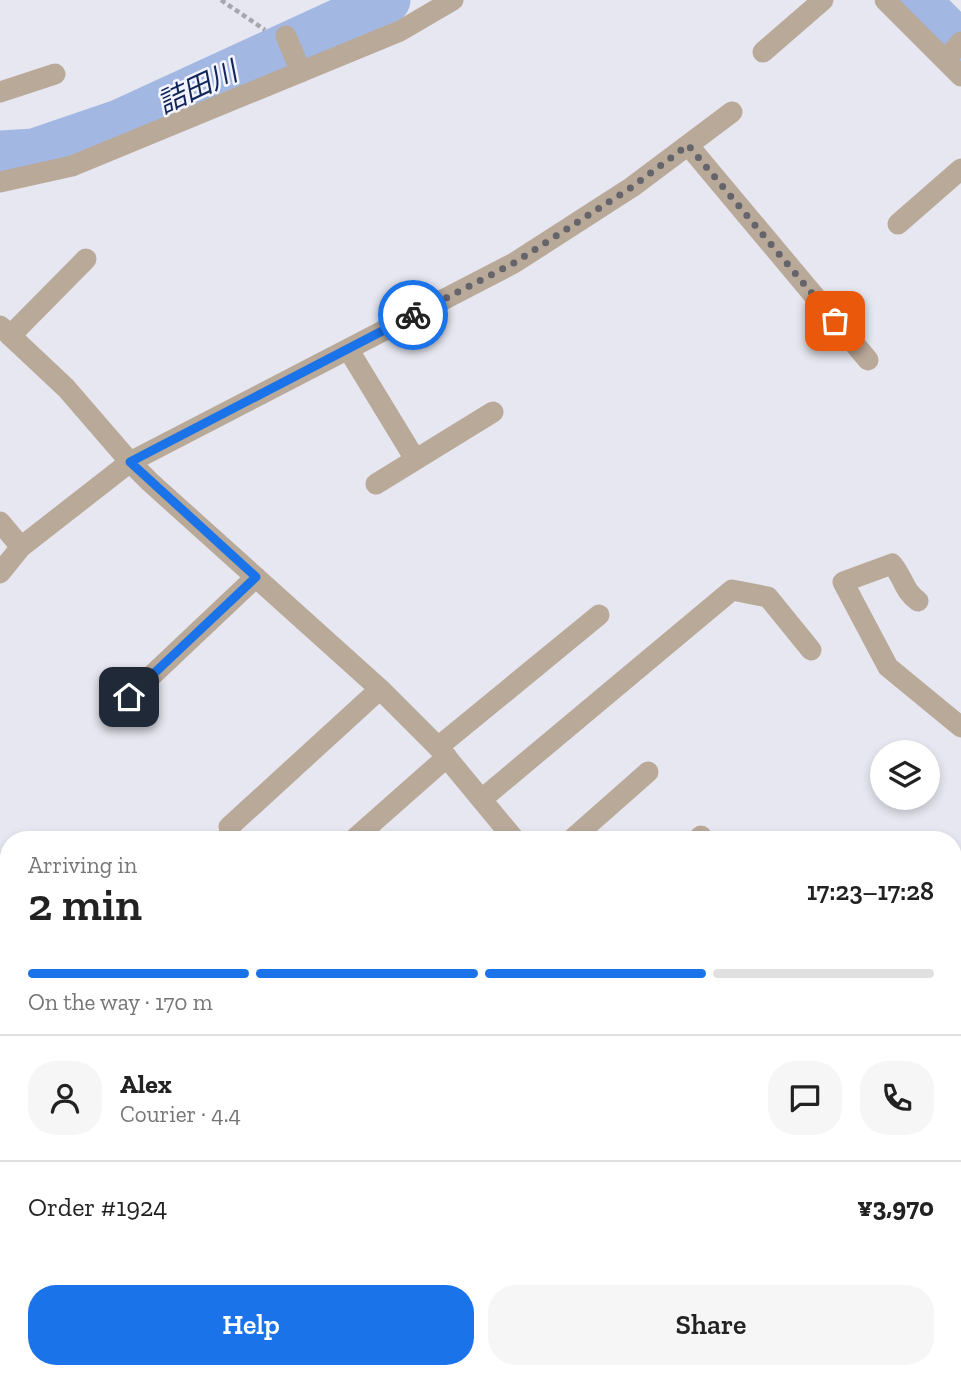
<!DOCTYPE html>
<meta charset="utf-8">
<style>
:root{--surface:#fff;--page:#f6f6f6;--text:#222;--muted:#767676;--line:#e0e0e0;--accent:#1a73e8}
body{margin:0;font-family:"Zilla Slab","Noto Sans JP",serif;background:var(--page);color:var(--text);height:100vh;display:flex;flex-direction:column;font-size:26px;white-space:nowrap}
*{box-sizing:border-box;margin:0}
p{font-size:23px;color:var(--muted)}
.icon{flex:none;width:38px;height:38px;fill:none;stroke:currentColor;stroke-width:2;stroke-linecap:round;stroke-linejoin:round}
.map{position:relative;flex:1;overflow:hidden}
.side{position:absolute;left:0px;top:831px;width:962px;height:548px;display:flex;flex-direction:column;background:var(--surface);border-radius:28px 28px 0 0;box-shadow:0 4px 10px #0003}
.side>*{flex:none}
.fabs{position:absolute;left:870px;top:740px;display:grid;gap:14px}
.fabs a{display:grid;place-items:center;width:70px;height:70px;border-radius:50%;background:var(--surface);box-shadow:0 4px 10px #0003;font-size:35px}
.pin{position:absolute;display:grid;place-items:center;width:60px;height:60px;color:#fff;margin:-30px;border-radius:14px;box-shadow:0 4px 10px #0006}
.courier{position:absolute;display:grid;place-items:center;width:70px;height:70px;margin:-35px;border:5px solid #1a73e8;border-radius:50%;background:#fff;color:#222;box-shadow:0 2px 9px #0007}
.headline em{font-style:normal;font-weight:600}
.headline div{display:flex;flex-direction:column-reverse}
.headline{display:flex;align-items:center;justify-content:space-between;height:119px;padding:0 28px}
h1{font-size:46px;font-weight:600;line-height:52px}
.bar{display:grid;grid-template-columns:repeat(4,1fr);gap:10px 7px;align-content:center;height:84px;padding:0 28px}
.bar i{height:9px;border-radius:5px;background:var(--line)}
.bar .on{background:var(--accent)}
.bar p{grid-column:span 4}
.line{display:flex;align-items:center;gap:18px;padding:0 28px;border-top:2px solid var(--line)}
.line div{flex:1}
.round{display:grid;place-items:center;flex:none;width:74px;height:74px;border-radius:28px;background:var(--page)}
.cta{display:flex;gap:14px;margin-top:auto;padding:14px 28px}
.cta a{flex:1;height:80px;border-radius:28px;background:var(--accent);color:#fff;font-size:28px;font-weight:600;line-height:80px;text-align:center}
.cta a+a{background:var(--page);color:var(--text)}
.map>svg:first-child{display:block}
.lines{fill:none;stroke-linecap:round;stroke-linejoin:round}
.river{stroke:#a2b8e2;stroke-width:47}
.path{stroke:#a6a6ae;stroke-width:4.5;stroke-dasharray:5 3.5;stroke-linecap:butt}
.minor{stroke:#b9a999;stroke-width:21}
.done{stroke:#64646a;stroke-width:7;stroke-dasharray:0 12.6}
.route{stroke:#1a73e8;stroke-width:9}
.labels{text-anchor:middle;stroke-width:5;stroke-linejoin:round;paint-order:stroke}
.water-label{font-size:28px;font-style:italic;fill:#102658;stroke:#f4f4fe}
</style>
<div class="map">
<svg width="961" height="1378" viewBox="0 0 961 1378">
<rect width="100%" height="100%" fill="#e7e7f1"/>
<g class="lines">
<path class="river" d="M 916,0 L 961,45
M 0,154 L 34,152 L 119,123 L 387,0"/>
<path class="path" d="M 221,0 L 265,30"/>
<path class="minor" d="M 885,0 L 961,76
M 286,36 L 301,72
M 763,52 L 823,0
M 945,60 L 961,42
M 0,92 L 55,74
M 688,145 L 868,360
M 0,182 L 72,166 L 400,31 L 453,0
M 898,224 L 961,169
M 0,326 L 66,388 L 130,462 L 150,482 L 380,689 L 438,747 L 515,840
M 10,336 L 86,259
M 348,349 L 415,459
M 376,484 L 493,412
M 0,522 L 21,547
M 0,573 L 21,547 L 130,462 L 514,263 L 632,187 L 732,112
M 918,601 C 903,590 904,578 892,564 L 843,582 L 888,667 L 961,727
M 129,697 L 256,577
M 438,747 L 599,615
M 482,799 L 732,590 L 768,597 L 811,650
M 229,827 L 380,689
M 353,840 L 447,757
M 571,840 L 648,772
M 697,840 L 701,836
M 0,884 L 9,894
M 0,953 L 9,945
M 0,1140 L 9,1151
M 954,1198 L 961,1191
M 0,1257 L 5,1261 L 9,1261
M 954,1324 L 961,1331
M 457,1370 L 467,1378
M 715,1370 L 720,1378
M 142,1378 L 150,1370
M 409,1378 L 418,1370
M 616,1378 L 624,1370
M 788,1378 L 797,1370"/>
</g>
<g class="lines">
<path class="done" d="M 413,315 L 514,263 L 632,187 L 688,145 L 835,321"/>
<path class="route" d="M 129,697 L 256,577 L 130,462 L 413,315"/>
</g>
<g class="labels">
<g class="water-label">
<text transform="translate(197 87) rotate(-25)" y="10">詰田川</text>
</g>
</g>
</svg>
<div class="fabs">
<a><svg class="icon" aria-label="layers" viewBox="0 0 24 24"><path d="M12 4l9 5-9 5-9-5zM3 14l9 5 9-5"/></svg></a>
</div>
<div class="pin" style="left:835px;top:321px;background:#ea580c"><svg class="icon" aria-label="bag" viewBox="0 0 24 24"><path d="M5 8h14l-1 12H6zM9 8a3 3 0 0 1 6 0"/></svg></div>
<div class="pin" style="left:129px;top:697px;background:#1f2937"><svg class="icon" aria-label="home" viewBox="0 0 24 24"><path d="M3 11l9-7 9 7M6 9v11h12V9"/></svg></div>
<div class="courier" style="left:413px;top:315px"><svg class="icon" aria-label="bike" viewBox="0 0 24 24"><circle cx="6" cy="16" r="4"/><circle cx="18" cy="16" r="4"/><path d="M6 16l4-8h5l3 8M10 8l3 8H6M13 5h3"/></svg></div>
<section class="side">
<div class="headline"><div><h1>2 min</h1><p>Arriving in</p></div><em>17:23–17:28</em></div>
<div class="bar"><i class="on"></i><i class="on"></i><i class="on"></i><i></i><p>On the way · 170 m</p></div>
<div class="line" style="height:126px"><a class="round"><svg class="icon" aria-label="person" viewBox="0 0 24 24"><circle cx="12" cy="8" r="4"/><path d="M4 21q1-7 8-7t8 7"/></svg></a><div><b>Alex</b><p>Courier · 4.4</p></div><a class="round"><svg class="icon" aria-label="chat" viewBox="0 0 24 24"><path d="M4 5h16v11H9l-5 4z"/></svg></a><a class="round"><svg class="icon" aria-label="phone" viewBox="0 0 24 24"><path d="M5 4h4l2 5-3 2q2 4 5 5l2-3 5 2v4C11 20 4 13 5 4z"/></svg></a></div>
<div class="line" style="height:91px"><div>Order #1924</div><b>¥3,970</b></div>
<div class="cta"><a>Help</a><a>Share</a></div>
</section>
</div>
